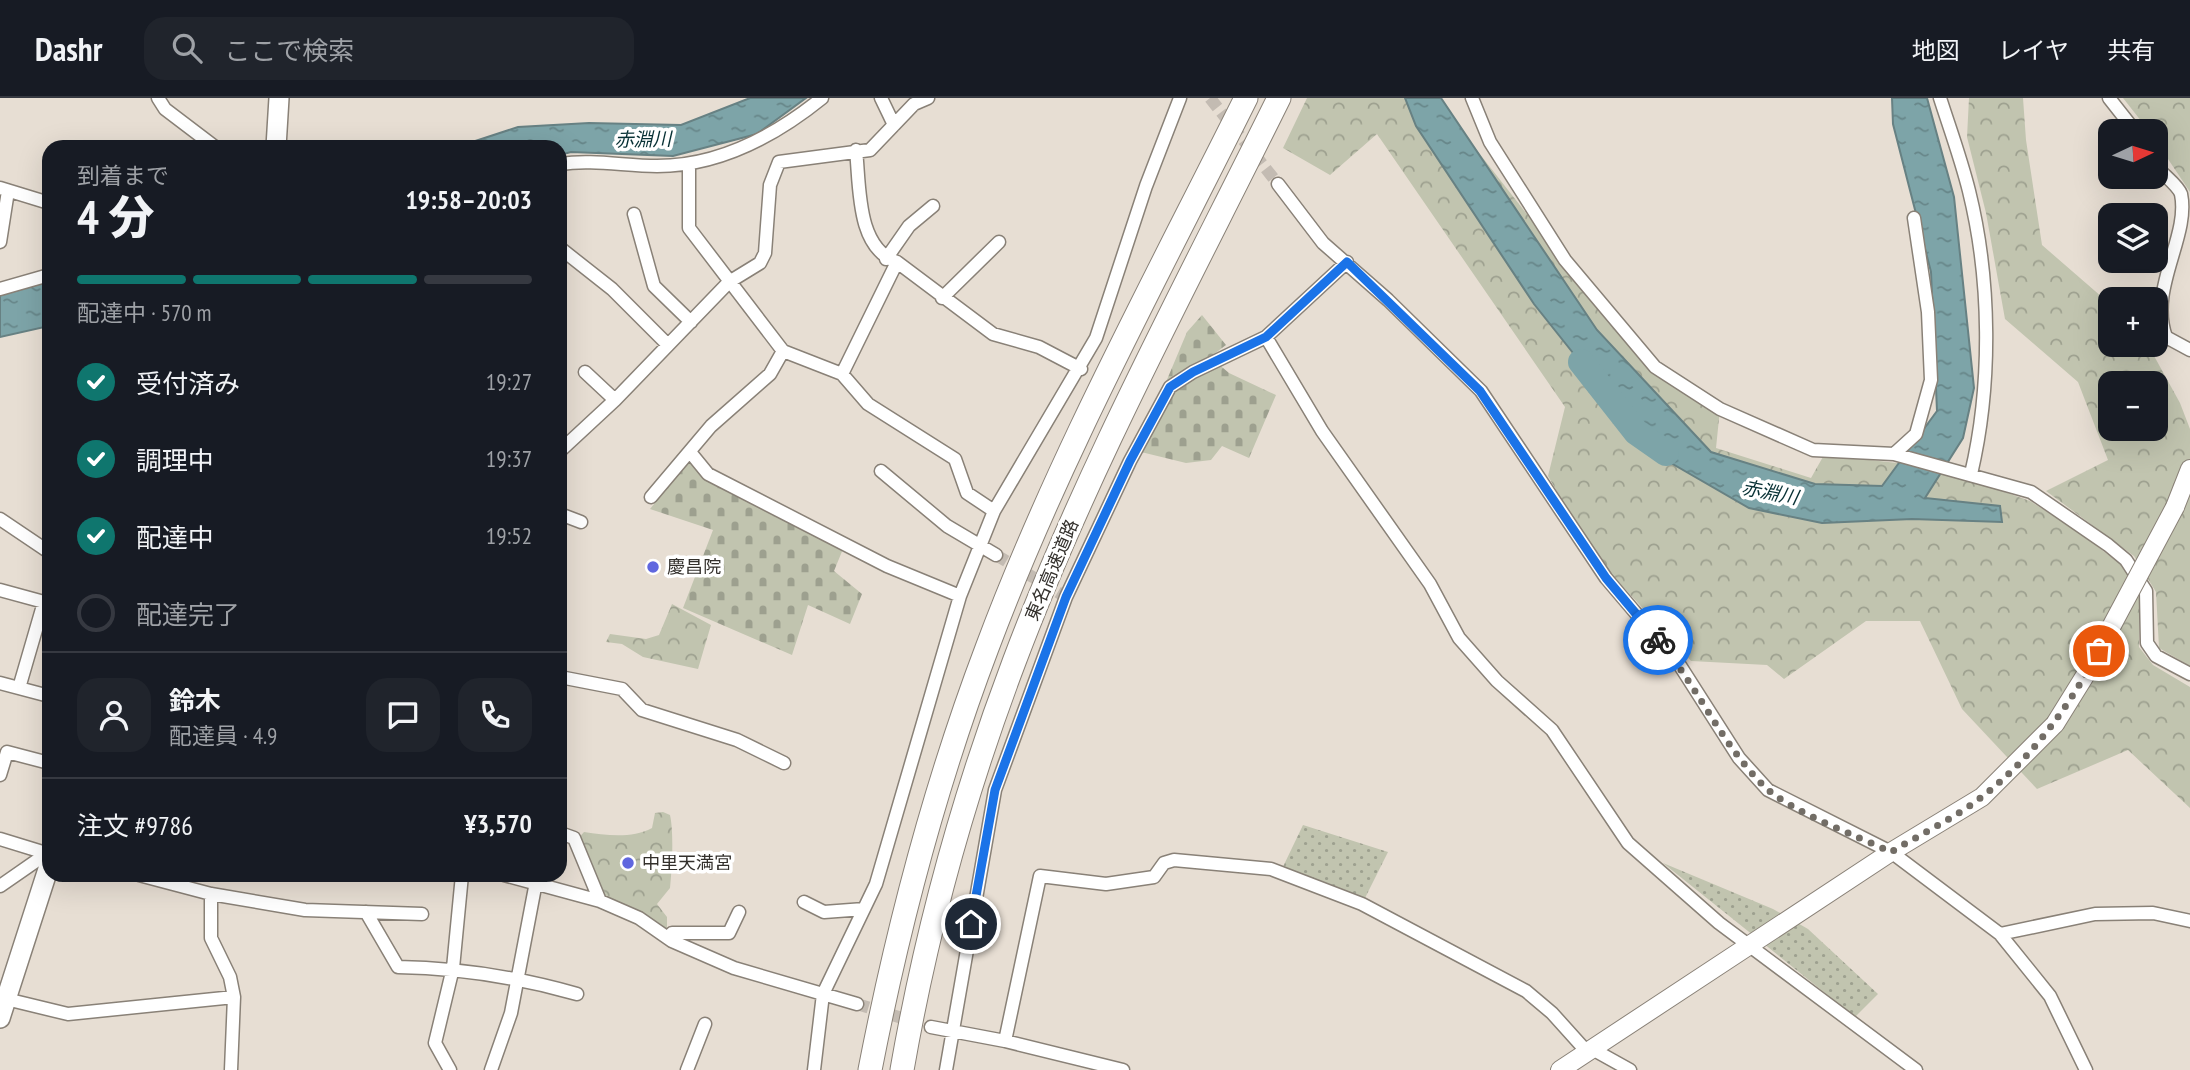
<!DOCTYPE html>
<html lang="ja">
<meta charset="utf-8">
<style>
:root{--surface:#171b24;--page:#20242c;--text:#f1f3f6;--muted:#9ea1a6;--line:#363941;--accent:#0f766e}
body{margin:0;font-family:"PT Sans Narrow","Noto Sans JP",sans-serif;background:var(--page);color:var(--text);height:100vh;display:flex;flex-direction:column;font-size:26px;white-space:nowrap}
*{box-sizing:border-box;margin:0}
p{font-size:23px;color:var(--muted)}
.icon{flex:none;width:38px;height:38px;fill:none;stroke:currentColor;stroke-width:2;stroke-linecap:round;stroke-linejoin:round}
.map{position:relative;flex:1;overflow:hidden}
.panel{position:absolute;left:42px;top:42px;width:525px;height:742px;display:flex;flex-direction:column;background:var(--surface);border-radius:21px;box-shadow:0 7px 28px #0002}
.panel>*{flex:none}
.needle{width:46px;rotate:86deg}
.tools{position:absolute;left:2098px;top:21px;display:grid;gap:14px}
.tools a{display:grid;place-items:center;width:70px;height:70px;border-radius:14px;background:var(--surface);box-shadow:0 7px 28px #0002;font-size:35px}
.pin{position:absolute;display:grid;place-items:center;width:60px;height:60px;color:#fff;margin:-30px;border:4px solid #fff;border-radius:50%;box-shadow:0 2px 7px #0007}
.courier{position:absolute;display:grid;place-items:center;width:70px;height:70px;margin:-35px;border:5px solid #1a73e8;border-radius:50%;background:#fff;color:#222;box-shadow:0 2px 9px #0007}
.headline em{font-style:normal;font-weight:800}
.headline div{display:flex;flex-direction:column-reverse}
.headline{display:flex;align-items:center;justify-content:space-between;height:119px;padding:0 35px}
h1{font-size:46px;font-weight:800;line-height:52px}
.bar{display:grid;grid-template-columns:repeat(4,1fr);gap:10px 7px;align-content:center;height:84px;padding:0 35px}
.bar i{height:9px;border-radius:5px;background:var(--line)}
.bar .selected{background:var(--accent)}
.bar p{grid-column:span 4}
.line{display:flex;align-items:center;gap:18px;padding:0 35px;border-top:2px solid var(--line)}
.line div{flex:1}
.round{display:grid;place-items:center;flex:none;width:74px;height:74px;border-radius:21px;background:var(--page)}
ol{padding:0 35px;list-style:none}
li{display:flex;align-items:center;gap:21px;height:77px}
li p{margin-inline-start:auto}
li .icon{padding:7px;border-radius:50%;background:var(--accent);color:#fff;stroke-width:4}
li:last-child{color:var(--muted)}
li i{width:38px;height:38px;border:4px solid var(--line);border-radius:50%}
header{display:flex;align-items:center;gap:42px;box-sizing:border-box;height:98px;padding:0 35px;background:var(--surface);border-bottom:2px solid var(--line)}
header strong{font-size:33px}
nav{display:flex;gap:38px;margin-inline-start:auto;font-size:24px}
.search{width:490px;height:63px;background:var(--page);display:flex;align-items:center;gap:18px;box-sizing:border-box;padding:0 24px;border-radius:21px;color:var(--muted);font-size:26px}
.map>svg:first-child{display:block}
.grass{fill:url(#grass-dots)}
.forest{fill:url(#forest-crowns);fill-rule:evenodd}
.cemetery{fill:url(#cemetery-stones)}
.water{fill:url(#water-ripples);stroke:#678183;stroke-width:2}
.lines{fill:none;stroke-linecap:round;stroke-linejoin:round}
.river{stroke:#7da4a8;stroke-width:26}
.street-tunnel{stroke:#c3bbb2;stroke-width:12;stroke-dasharray:12 6;stroke-linecap:butt}
.street-casing{stroke:#898177;stroke-width:15}
.secondary-casing{stroke:#898177;stroke-width:20}
.primary-casing{stroke:#898177;stroke-width:22}
.highway-casing{stroke:#898177;stroke-width:25}
.street{stroke:#fff;stroke-width:12}
.secondary{stroke:#fff;stroke-width:18}
.primary{stroke:#fff;stroke-width:19}
.highway{stroke:#fff;stroke-width:23}
.secondary-bridge-casing{stroke:#898177;stroke-width:20;stroke-linecap:butt}
.secondary-bridge{stroke:#fff;stroke-width:18}
.done{stroke:#726d66;stroke-width:7;stroke-dasharray:0 12.6}
.route{stroke:#1a73e8;stroke-width:9}
.poi-dot{fill:#6067df;stroke:#fff;stroke-width:2.5}
.labels{text-anchor:middle;stroke-width:7;stroke-linejoin:round;paint-order:stroke}
.poi-label{font-size:18px;fill:#33302c;stroke:#fff;text-anchor:start}
.street-label{font-size:18px;fill:#33302c;stroke:#fff}
.water-label{font-size:19px;font-style:italic;fill:#073034;stroke:#fff}
</style>
<header>
<strong>Dashr</strong>
<div class="search"><svg class="icon" aria-label="search" viewBox="0 0 24 24"><circle cx="10" cy="10" r="6"/><path d="M15 15l6 6"/></svg>ここで検索</div>
<nav><a>地図</a><a>レイヤ</a><a>共有</a></nav>
</header>
<div class="map">
<svg width="2190" height="972" viewBox="0 0 2190 972">
<defs>
<pattern id="grass-dots" width="8" height="8" patternUnits="userSpaceOnUse" patternTransform="scale(1.75)"><rect width="8" height="8" fill="#c1c4af"/><path d="M2 2h.1M6 6h.1" fill="none" stroke="#9da08f" stroke-width="1.8" stroke-linecap="round"/></pattern>
<pattern id="forest-crowns" width="20" height="18" patternUnits="userSpaceOnUse" patternTransform="scale(1.75)"><rect width="20" height="18" fill="#c1c4af"/><path d="M2 6a3 3 0 1 1 6 0M12 15a3 3 0 1 1 6 0" fill="none" stroke="#9da08f"/></pattern>
<pattern id="cemetery-stones" width="16" height="16" patternUnits="userSpaceOnUse" patternTransform="scale(1.75)"><rect width="16" height="16" fill="#c1c4af"/><path d="M2 7V4a2 2 0 0 1 4 0v3zM10 15v-3a2 2 0 0 1 4 0v3z" fill="#9da08f"/></pattern>
<pattern id="water-ripples" width="26" height="14" patternUnits="userSpaceOnUse" patternTransform="scale(1.75)"><rect width="26" height="14" fill="#7da4a8"/><path d="M2 4q2-2 4 0t4 0M15 11q2-2 4 0t4 0" fill="none" stroke="#678689"/></pattern>
</defs>
<rect width="100%" height="100%" fill="#e7ded3"/>
<path class="grass" d="M 1303,727 L 1388,754 L 1362,806 L 1280,775 Z
M 1663,765 L 1773,811 L 1808,831 L 1878,896 L 1855,919 Z"/>
<path class="forest" d="M 1307,0 L 1436,0 L 1526,115 L 1655,269 L 1720,311 L 1716,350 L 1811,380 L 1824,357 L 1934,369 L 2030,403 L 2076,432 L 2133,476 L 2140,493 L 2139,549 L 2153,567 L 2190,589 L 2190,710 L 2128,652 L 2037,691 L 1962,611 L 1920,523 L 1866,523 L 1784,581 L 1767,567 L 1691,563 L 1594,457 L 1548,378 L 1565,309 L 1377,36 L 1330,77 L 1283,50 Z
M 1969,0 L 2023,0 L 2026,42 L 2042,147 L 2110,206 L 2110,247 L 2148,247 L 2180,305 L 2190,331 L 2190,568 L 2159,550 L 2156,494 L 2134,458 L 2046,393 L 2108,362 L 2078,284 L 2005,221 L 1986,115 L 1967,39 ZM 2110,285 L 2156,285 L 2156,331 L 2110,331 Z
M 2123,0 L 2190,0 L 2190,94 L 2156,43 L 2156,33 L 2149,33 Z
M 672,506 L 711,527 L 698,571 L 643,559 L 622,546 L 606,544 L 610,536 L 646,541 L 659,537 Z
M 663,714 L 670,717 C 674,735 672,771 670,790 L 657,806 L 667,819 L 667,832 L 604,800 L 576,743 L 584,734 C 606,737 631,741 652,730 L 655,715 Z"/>
<path class="cemetery" d="M 1202,217 L 1226,247 L 1210,259 L 1229,275 L 1276,297 L 1249,360 L 1222,348 L 1211,362 L 1186,365 L 1137,353 L 1187,234 Z
M 690,361 L 843,451 L 834,473 L 862,496 L 850,526 L 808,507 L 792,557 L 683,510 L 713,432 L 650,411 Z"/>
<path class="water" d="M 750,0 L 806,0 L 757,36 L 673,58 L 571,54 L 560,57 L 560,49 L 457,49 L 518,29 L 589,25 L 681,27 Z
M 1405,0 L 1441,0 L 1597,232 L 1711,354 L 1815,386 L 1882,388 L 1937,313 L 1931,174 L 1893,26 L 1892,0 L 1927,0 L 1954,99 L 1974,290 L 1963,340 L 1925,400 L 2000,408 L 2002,424 L 1912,421 L 1822,425 L 1749,410 L 1652,354 L 1534,206 L 1416,28 Z
M 49,182 L 49,228 L 0,239 L 0,195 Z"/>
<g class="lines">
<path class="river" d="M 1581,264 L 1636,334 L 1666,355"/>
<path class="street-tunnel" d="M 1210,0 L 1278,86
M 996,457 L 1066,499
M 857,906 L 931,929"/>
<defs>
<path id="street" d="M 158,0 L 165,11 L 215,49
M 881,0 L 894,27
M 1472,0 L 1490,44 L 1565,162 L 1655,269 L 1720,311 L 1813,352 L 1894,356 L 1916,336 L 1931,282 L 1928,214 L 1914,120
M 1940,0 C 1950,31 1961,61 1969,93 C 1991,182 1992,287 1971,376
M 2109,0 L 2135,33
M 856,52 C 860,88 856,150 897,164 L 993,236 L 1039,249 L 1081,271
M 560,66 C 592,61 625,68 657,68 C 719,68 775,38 822,0
M 689,66 L 689,130 L 783,253 L 842,276 L 868,306 L 955,361 L 967,395 L 994,413
M 2156,68 C 2163,77 2178,87 2181,96 C 2190,139 2148,190 2166,239 L 2190,252
M 1278,86 L 1323,145 L 1388,202 L 1481,293 L 1606,480 L 1679,566 L 1739,660 L 1768,692 L 1891,754 L 2000,836 L 2050,898 L 2086,972
M 0,90 L 49,105
M 634,116 L 654,188 L 691,224
M 0,144 L 8,93
M 560,150 L 612,191 L 668,247
M 886,161 L 909,128 L 933,108
M 0,191 L 49,177
M 942,200 L 999,144
M 1266,239 L 1322,333 L 1430,486 L 1459,540 L 1497,583 L 1552,632 L 1628,745 L 1719,825 L 1916,972
M 585,274 L 615,302
M 842,276 L 897,164
M 560,353 L 615,302 L 729,184 L 760,165 L 765,155 L 770,87 L 779,64 L 870,52 L 914,6 L 928,0
M 690,354 L 708,376 L 887,468 L 960,498
M 1894,356 L 2031,394 L 2108,447 L 2126,462 L 2146,493 L 2147,545 L 2156,558 L 2190,576
M 881,373 L 947,428 L 996,457
M 651,399 L 711,328 L 770,276 L 783,253
M 560,416 L 581,424
M 0,421 L 49,454
M 0,492 L 44,504 L 19,590
M 560,579 L 622,591 L 642,612 L 737,642 L 784,665
M 0,585 L 49,598
M 0,677 L 7,654 L 49,665
M 560,735 L 574,740 L 600,803
M 0,741 L 49,756
M 139,777 L 211,796 L 305,812 L 422,816
M 504,777 L 600,803 L 639,820 L 672,843 L 734,870 L 857,906
M 0,788 L 39,761 L 49,759
M 211,796 L 211,840 L 230,879 L 234,899 L 231,972
M 804,804 L 824,814 L 864,811
M 366,814 L 398,869 C 460,870 517,879 577,896
M 2000,836 L 2095,816 L 2153,815 L 2190,823
M 668,840 L 672,835 L 729,835 L 739,814
M 6,901 L 68,916 L 234,899
M 931,929 L 1005,943 L 1123,972
M 1005,943 L 1040,778 L 1106,786 L 1154,779 L 1164,765 L 1174,762 L 1271,771 L 1362,806 L 1526,893 L 1552,915 L 1588,955
M 1594,952 L 1630,972
M 450,972 L 435,945 L 453,870 L 462,777
M 491,972 L 511,915 L 536,784
M 687,972 L 705,926
M 814,972 L 823,896 L 876,786 L 960,498 L 994,413 L 1096,240 L 1146,88 L 1180,0
M 946,972 L 995,692 L 1066,499 L 1130,363 L 1170,289 L 1193,274 L 1266,239 L 1347,164"/>
<path id="secondary" d="M 2175,409 L 2190,371
M 1560,972 L 1891,754 L 1982,699 L 2055,626"/>
<path id="primary" d="M 276,49 L 279,0
M 0,920 L 49,768"/>
<path id="highway" d="M 870,972 C 898,828 935,687 987,550 C 1058,360 1156,181 1246,0
M 902,972 C 926,834 964,696 1014,564 C 1087,370 1187,186 1279,0"/>
</defs>
<use href="#street" class="street-casing"/>
<use href="#secondary" class="secondary-casing"/>
<use href="#primary" class="primary-casing"/>
<use href="#highway" class="highway-casing"/>
<use href="#street" class="street"/>
<use href="#secondary" class="secondary"/>
<use href="#primary" class="primary"/>
<use href="#highway" class="highway"/>
<defs>
<path id="secondary-bridge" d="M 2055,626 L 2086,576 L 2175,409"/>
</defs>
<use href="#secondary-bridge" class="secondary-bridge-casing"/>
<use href="#secondary-bridge" class="secondary-bridge"/>
</g>
<g class="lines">
<path class="done" d="M 1658,542 C 1698,588 1722,648 1766,690 C 1792,714 1857,738 1891,754 C 1921,736 1955,720 1983,698 C 2033,659 2069,608 2099,553"/>
<path class="route" d="M 971,826 L 995,692 L 1066,499 L 1130,363 L 1170,289 L 1193,274 L 1266,239 L 1347,164 L 1480,293 L 1606,480 L 1658,542"/>
</g>
<g class="poi-dot">
<circle cx="653" cy="469" r="7"/>
<circle cx="628" cy="765" r="7"/>
</g>
<g class="labels">
<g class="poi-label">
<text x="667" y="475">慶昌院</text>
<text x="642" y="771">中里天満宮</text>
</g>
<g class="street-label">
<text transform="translate(1052 472) rotate(-67)" y="6">東名高速道路</text>
</g>
<g class="water-label">
<text transform="translate(643 41) rotate(-1)" y="7">赤淵川</text>
<text transform="translate(1770 394) rotate(11)" y="7">赤淵川</text>
</g>
</g>
</svg>
<div class="tools">
<a><svg class="needle" viewBox="-14 -14 28 28"><path d="M0-13l5 13h-10z" fill="#e53935"/><path d="M0 13l5-13h-10z" fill="#9ea1a6"/></svg></a>
<a><svg class="icon" aria-label="layers" viewBox="0 0 24 24"><path d="M12 4l9 5-9 5-9-5zM3 14l9 5 9-5"/></svg></a>
<a>+</a>
<a>−</a>
</div>
<div class="pin" style="left:2099px;top:553px;background:#ea580c"><svg class="icon" aria-label="bag" viewBox="0 0 24 24"><path d="M5 8h14l-1 12H6zM9 8a3 3 0 0 1 6 0"/></svg></div>
<div class="pin" style="left:971px;top:826px;background:#1f2937"><svg class="icon" aria-label="home" viewBox="0 0 24 24"><path d="M3 11l9-7 9 7M6 9v11h12V9"/></svg></div>
<div class="courier" style="left:1658px;top:542px"><svg class="icon" aria-label="bike" viewBox="0 0 24 24"><circle cx="6" cy="16" r="4"/><circle cx="18" cy="16" r="4"/><path d="M6 16l4-8h5l3 8M10 8l3 8H6M13 5h3"/></svg></div>
<section class="panel">
<div class="headline"><div><h1>4 分</h1><p>到着まで</p></div><em>19:58–20:03</em></div>
<div class="bar"><i class="selected"></i><i class="selected"></i><i class="selected"></i><i></i><p>配達中 · 570 m</p></div>
<ol>
<li><svg class="icon" aria-label="check" viewBox="0 0 24 24"><path d="M5 12l5 5 9-10"/></svg>受付済み<p>19:27</p></li>
<li><svg class="icon" aria-label="check" viewBox="0 0 24 24"><path d="M5 12l5 5 9-10"/></svg>調理中<p>19:37</p></li>
<li><svg class="icon" aria-label="check" viewBox="0 0 24 24"><path d="M5 12l5 5 9-10"/></svg>配達中<p>19:52</p></li>
<li><i></i>配達完了</li>
</ol>
<div class="line" style="height:126px"><a class="round"><svg class="icon" aria-label="person" viewBox="0 0 24 24"><circle cx="12" cy="8" r="4"/><path d="M4 21q1-7 8-7t8 7"/></svg></a><div><b>鈴木</b><p>配達員 · 4.9</p></div><a class="round"><svg class="icon" aria-label="chat" viewBox="0 0 24 24"><path d="M4 5h16v11H9l-5 4z"/></svg></a><a class="round"><svg class="icon" aria-label="phone" viewBox="0 0 24 24"><path d="M5 4h4l2 5-3 2q2 4 5 5l2-3 5 2v4C11 20 4 13 5 4z"/></svg></a></div>
<div class="line" style="height:91px"><div>注文 #9786</div><b>¥3,570</b></div>
</section>
</div>
